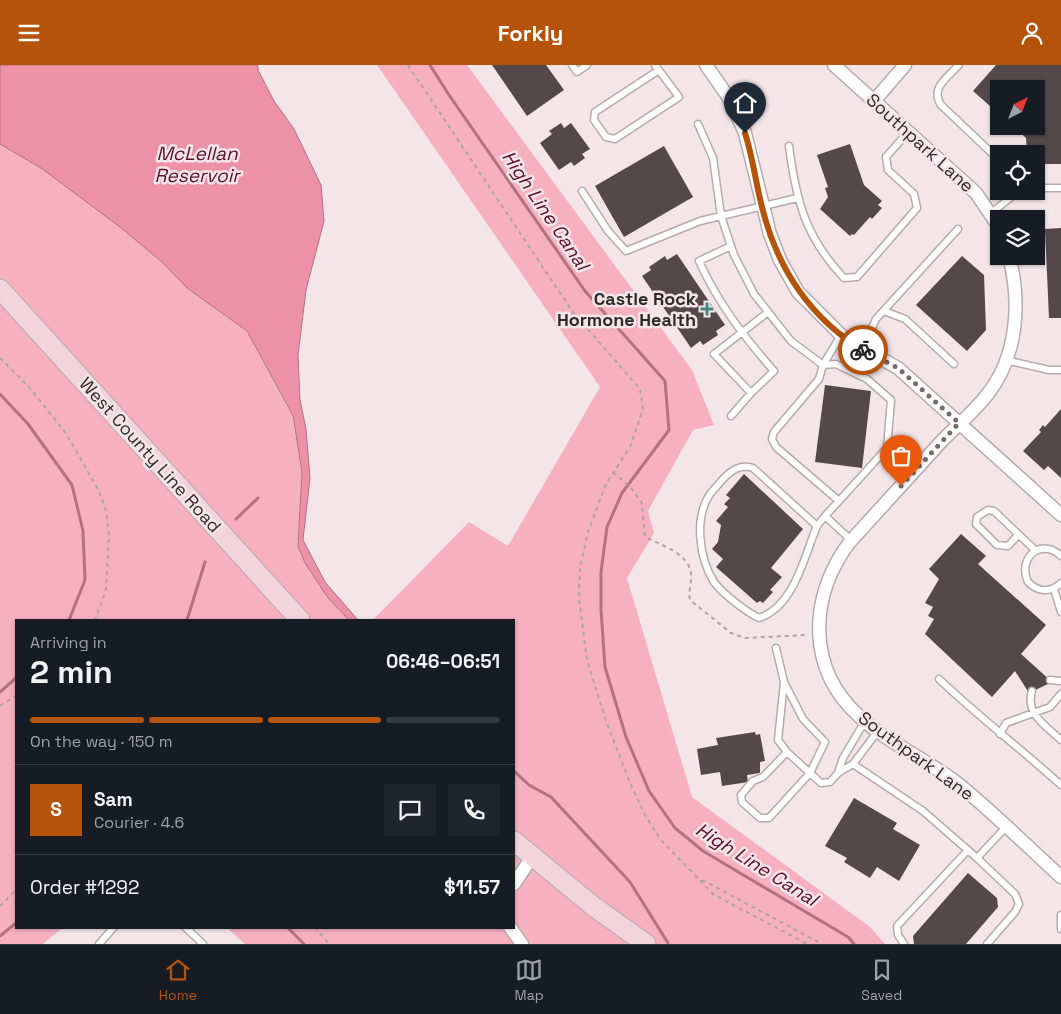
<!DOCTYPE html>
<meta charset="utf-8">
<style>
:root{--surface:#171b24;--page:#20242c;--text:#f1f3f6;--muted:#9ea1a6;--line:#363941;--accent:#b45309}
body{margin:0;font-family:"Space Grotesk",sans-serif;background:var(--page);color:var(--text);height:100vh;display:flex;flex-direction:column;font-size:19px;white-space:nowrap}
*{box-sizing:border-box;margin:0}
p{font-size:16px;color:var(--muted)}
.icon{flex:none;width:28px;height:28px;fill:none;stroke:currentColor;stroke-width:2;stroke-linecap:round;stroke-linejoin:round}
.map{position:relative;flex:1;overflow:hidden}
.drawer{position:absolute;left:15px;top:554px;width:500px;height:310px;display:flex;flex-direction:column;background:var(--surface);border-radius:0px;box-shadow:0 1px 4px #0004}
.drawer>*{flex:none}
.needle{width:32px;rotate:42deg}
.fabs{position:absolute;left:990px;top:15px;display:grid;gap:10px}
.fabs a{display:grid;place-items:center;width:55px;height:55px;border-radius:0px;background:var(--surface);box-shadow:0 1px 4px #0004;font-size:25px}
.pin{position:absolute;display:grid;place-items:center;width:42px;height:42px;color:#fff;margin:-51px -21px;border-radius:50% 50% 50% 0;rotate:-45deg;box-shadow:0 0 5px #0007}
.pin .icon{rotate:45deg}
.courier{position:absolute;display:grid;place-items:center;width:50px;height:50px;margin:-25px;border:4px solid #b45309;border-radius:50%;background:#fff;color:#222;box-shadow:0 1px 6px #0007}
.headline em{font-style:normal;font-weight:700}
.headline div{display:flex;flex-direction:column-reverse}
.headline{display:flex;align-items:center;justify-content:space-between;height:85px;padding:0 15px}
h1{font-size:32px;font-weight:700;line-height:38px}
.bar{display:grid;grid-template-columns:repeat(4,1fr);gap:8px 5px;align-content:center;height:60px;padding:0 15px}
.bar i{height:6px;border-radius:4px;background:var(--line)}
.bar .selected{background:var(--accent)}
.bar p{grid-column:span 4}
.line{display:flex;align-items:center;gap:12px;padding:0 15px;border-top:1px solid var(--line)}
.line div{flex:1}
.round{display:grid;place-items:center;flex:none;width:52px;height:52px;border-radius:0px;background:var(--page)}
header{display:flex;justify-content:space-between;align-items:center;height:65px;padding:0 15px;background:var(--accent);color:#fff;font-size:22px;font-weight:700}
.menu{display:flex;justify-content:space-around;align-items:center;height:70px;border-top:1px solid var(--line);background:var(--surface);font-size:14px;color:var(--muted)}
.menu a{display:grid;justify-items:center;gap:2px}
.menu .selected{color:var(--accent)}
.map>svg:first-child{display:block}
.green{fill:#f6b0c0}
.water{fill:#ec91a7;stroke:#b37282}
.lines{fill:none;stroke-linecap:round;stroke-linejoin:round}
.stream{stroke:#b37282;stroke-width:3}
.building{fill:#54484b}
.lane-casing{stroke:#b7aaac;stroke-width:9}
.street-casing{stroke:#b7aaac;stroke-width:15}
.secondary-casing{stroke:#b7aaac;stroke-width:21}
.path{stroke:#aea3a5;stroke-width:2;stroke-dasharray:4 4;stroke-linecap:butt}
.lane{stroke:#fff;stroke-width:6}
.street{stroke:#fff;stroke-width:12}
.secondary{stroke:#f3d4dc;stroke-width:19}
.done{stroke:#746c6d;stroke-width:5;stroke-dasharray:0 9}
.route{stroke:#b45309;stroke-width:6}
.poi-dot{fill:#458a81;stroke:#f4e6e8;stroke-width:2}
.labels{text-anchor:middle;stroke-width:5;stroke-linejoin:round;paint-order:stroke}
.street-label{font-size:18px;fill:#2f2a2b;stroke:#f4e6e8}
.poi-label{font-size:18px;font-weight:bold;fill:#2f2a2b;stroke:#f4e6e8;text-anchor:end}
.water-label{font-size:19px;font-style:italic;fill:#5e0e2c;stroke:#f4e6e8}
</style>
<header><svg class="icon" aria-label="menu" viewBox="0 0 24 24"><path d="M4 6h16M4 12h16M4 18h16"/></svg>Forkly<svg class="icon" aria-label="person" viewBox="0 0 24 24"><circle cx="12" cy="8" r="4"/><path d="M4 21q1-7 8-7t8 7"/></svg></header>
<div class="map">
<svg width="1061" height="879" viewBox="0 0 1061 879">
<rect width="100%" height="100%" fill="#f4e6e8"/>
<path class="green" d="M 377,0 L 467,0 L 692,305 L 714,360 L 693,365 L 648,446 L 654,468 L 627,513 L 692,732 L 870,862 L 885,879 L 245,879 L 227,863 L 514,862 L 514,555 L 373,555 L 469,457 L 508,481 L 600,322 Z
M 0,79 L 41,103 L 120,162 L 162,197 L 187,223 L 247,266 L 292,351 L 302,407 L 298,481 L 305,498 L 328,533 L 349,555 L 16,555 L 16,862 L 62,863 L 43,879 L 0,879 Z"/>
<path class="water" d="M 0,0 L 258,0 L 258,5 L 274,36 L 294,64 L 321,120 L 324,156 L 306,225 L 298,290 L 300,335 L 306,364 L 310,413 L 303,475 L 325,517 L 358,555 L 349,555 L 328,533 L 305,498 L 298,481 L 302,407 L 293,351 L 247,266 L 187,223 L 162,197 L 120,162 L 41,103 L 0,79 Z"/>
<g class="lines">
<path class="stream" d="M 430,0 L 449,30 L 585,226 L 665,316 L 669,365 L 622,428 L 607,462 L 601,507 L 601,545 L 605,602 L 626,672 L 649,726 L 675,763 L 703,786 L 848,872 L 854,879
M 0,329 L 28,359 L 72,420 L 83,466 L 85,515 L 69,555
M 236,454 L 258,433
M 187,555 L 205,497
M 0,627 L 16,613
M 514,706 L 529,720 L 551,732 L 630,817 L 668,878
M 287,862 L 304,879
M 0,871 L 16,858"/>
</g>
<path class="building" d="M 492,0 L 546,0 L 564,25 L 527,51 Z
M 996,0 L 1061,0 L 1061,99 L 1036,99 L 1036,89 L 1027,89 L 1026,73 L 1013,61 L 1036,61 L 1036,24 L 999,24 L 999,49 L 973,26 Z
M 561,58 L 564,63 L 571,58 L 590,84 L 582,89 L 585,93 L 574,101 L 571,97 L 559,105 L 540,78 L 552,69 L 549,66 Z
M 850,79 L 864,120 L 882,136 L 878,140 L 882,143 L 872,154 L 870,152 L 854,170 L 852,169 L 850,171 L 820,144 L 828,132 L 825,123 L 828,122 L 817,90 Z
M 664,81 L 693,132 L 624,172 L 595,121 Z
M 1061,163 L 1061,253 L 1049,253 L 1045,164 Z
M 677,189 L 725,260 L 716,266 L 718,270 L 703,280 L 700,276 L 691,283 L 642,211 L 651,205 L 649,202 L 665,191 L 667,195 Z
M 962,191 L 984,210 L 986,265 L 967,286 L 916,240 Z
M 825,320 L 871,326 L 862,403 L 815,397 Z
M 1061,344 L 1061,413 L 1048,401 L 1044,405 L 1023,386 L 1041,367 L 1039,365 L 1043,360 L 1045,362 Z
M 744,409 L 803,464 L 771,503 L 782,512 L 770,525 L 773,527 L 763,538 L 760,536 L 757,538 L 716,502 L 723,494 L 712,484 L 718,477 L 721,460 L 716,456 L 728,442 L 724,439 L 730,433 L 726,430 Z
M 961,469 L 986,491 L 978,499 L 1046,560 L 1021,589 L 1052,617 L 1029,628 L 1015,606 L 992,632 L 925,569 L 934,554 L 928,551 L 933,542 L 925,538 L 939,514 L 929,504 Z
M 755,667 L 756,670 L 760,669 L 765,696 L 760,697 L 760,708 L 747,710 L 748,717 L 722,721 L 720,707 L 701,710 L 697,684 L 718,680 L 716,673 Z
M 854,733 L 897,758 L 893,764 L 920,780 L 899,816 L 877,802 L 870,813 L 844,797 L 847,793 L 825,781 Z
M 968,808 L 997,833 L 998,842 L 966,879 L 914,879 L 913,871 Z"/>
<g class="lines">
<defs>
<path id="lane" d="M 572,0 L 577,7 L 587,0
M 655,0 L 679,32 L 615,74 L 606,72 L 594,55 L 595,47 L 659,5
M 959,0 C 947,13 930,23 941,40 L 999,95
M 698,59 L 713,93 L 721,151 L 734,190 L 754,229 L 791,276 L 823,300 L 841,270
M 789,81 C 796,135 805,172 844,213 L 857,212 L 917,143 L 914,129 L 888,105 L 886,92 L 908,67
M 1036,123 L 1061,123
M 582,126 L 608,166 L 626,186 L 700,156 L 797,133
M 991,148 L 1019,126
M 731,181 L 699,196 C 718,238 744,272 774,306 L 751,328 L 714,289 L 767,248
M 884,246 L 905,254 L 954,299
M 862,284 L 876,254 L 958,164
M 1005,295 L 1049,305 L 1061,305
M 836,299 L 867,314 L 891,335 L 887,383 L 839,436 L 776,382 L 772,374 L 774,367 L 819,314 L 823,300 Z
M 731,351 L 751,328
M 839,436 L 825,451 L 851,475
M 817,461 C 804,492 794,542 759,553 C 746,547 722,528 714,517 C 699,493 694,453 710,429 C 714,424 719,419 723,414 C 732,405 740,399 753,403 L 817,461 L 825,451
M 1018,470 L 1008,481 L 997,480 L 976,459 L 977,452 L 988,445 L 994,446 L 1036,486
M 1061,491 C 1041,472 1017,493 1028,517 C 1038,527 1050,528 1061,518
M 1054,524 L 1061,547
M 776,583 L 784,617 L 778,675 L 787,687 L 821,718 L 830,717 L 838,708
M 939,614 C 979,652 1021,684 1061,720
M 1050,615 L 1061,616
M 784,617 L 803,654 L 825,677 L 810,708 L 769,753 L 760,753 L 742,737 L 741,730 L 753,716 L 763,712 L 787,687
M 1032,626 C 1025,649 1046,661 1061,675
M 865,656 L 843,693 L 838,708 L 853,699 L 878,666
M 1000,669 L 1006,658 L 1050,642 L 1061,629
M 853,699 L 923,746 L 977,793 L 1006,762
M 977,793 L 1015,829 L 1019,839 L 1015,847 L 987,879
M 1061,850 L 1061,864
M 185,862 L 203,879
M 99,879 L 114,862
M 904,879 L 898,870 L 897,861 L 968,785"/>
<path id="street" d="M 706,0 L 729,33 L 745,68 L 770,169 L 780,195 L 798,227 L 844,273 L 898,303 L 1061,450
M 834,0 L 976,128 L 999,162
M 874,36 L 905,0
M 1009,191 C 1021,237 1018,291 987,330 C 973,348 955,362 939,379 C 909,412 879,445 849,478 C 809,532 806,604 860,652 C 886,677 928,695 957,718 C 993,747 1027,781 1061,812
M 514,819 L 532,792
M 510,862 L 522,879"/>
<path id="secondary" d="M 0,224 L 300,555
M 514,776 L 593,841 L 646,879"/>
</defs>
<use href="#lane" class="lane-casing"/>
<use href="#street" class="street-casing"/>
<use href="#secondary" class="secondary-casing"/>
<path class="path" d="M 408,0 L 572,246 L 640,324 L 643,344 L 631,380 L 606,419 L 588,467 L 580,503 L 579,534 L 587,595 L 605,653 L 630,718 L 645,750 L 661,775 L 713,829 L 807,879
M 0,293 L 29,322 L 65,367 L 99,426 L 106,446 L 109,470 L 106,525 L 95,555
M 613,407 L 632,424 L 642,438 L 645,472 C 661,480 688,488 691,508 C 692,517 688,527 690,535 L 731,568 L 745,573 L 807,570
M 0,641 L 16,631
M 695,811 L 822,879
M 0,841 L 16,825
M 315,862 L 329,879"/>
<use href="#lane" class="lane"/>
<use href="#street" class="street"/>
<use href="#secondary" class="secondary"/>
</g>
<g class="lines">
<path class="done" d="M 863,285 L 898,303 L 959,358 L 901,421"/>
<path class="route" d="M 745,68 C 753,93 756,120 763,146 C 778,204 811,254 863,285"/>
</g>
<path class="poi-dot" d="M704.5 236.5h5v5h5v5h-5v5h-5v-5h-5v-5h5z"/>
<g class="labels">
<g class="street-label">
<text transform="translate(920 78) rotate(42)" y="6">Southpark Lane</text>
<text transform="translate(150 390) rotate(48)" y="6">West County Line Road</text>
<text transform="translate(916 691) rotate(36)" y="6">Southpark Lane</text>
</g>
<g class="poi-label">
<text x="696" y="240">Castle Rock<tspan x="696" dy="21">Hormone Health</tspan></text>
</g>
<g class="water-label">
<text x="197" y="95">McLellan<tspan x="197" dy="22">Reservoir</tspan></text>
<text transform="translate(546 145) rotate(56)" y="7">High Line Canal</text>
<text transform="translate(757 799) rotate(32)" y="7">High Line Canal</text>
</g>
</g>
</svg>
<div class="fabs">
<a><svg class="needle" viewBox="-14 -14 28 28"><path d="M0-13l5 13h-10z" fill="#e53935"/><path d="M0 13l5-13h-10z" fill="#9ea1a6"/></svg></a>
<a><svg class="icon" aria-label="locate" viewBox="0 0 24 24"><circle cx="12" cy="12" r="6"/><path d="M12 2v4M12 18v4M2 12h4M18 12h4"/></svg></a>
<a><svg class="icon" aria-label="layers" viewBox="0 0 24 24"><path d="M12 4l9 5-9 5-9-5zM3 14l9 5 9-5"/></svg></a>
</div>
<div class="pin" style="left:901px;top:421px;background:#ea580c"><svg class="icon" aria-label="bag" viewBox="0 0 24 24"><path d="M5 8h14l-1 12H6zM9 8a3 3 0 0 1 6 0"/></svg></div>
<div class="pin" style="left:745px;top:68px;background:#1f2937"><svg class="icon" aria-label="home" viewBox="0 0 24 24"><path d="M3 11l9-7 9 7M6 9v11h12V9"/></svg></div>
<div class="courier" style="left:863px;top:285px"><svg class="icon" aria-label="bike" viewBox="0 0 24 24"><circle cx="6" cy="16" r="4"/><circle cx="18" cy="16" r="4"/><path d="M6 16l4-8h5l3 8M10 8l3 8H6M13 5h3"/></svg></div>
<section class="drawer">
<div class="headline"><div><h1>2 min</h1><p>Arriving in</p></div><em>06:46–06:51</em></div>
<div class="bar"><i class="selected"></i><i class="selected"></i><i class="selected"></i><i></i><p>On the way · 150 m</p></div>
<div class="line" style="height:90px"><b class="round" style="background:var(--accent);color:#fff">S</b><div><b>Sam</b><p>Courier · 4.6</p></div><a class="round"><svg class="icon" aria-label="chat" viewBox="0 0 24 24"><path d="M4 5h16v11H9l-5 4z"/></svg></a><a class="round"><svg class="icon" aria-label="phone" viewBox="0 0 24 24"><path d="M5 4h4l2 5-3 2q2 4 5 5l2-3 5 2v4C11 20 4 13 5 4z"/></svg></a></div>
<div class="line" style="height:65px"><div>Order #1292</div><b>$11.57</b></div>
</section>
</div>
<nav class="menu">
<a class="selected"><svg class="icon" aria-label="home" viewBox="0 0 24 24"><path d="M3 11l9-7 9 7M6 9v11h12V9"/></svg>Home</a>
<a><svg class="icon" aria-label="map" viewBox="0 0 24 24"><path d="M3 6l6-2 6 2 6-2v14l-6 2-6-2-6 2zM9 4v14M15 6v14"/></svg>Map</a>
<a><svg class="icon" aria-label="saved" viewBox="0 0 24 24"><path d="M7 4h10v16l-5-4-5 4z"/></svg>Saved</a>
</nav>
